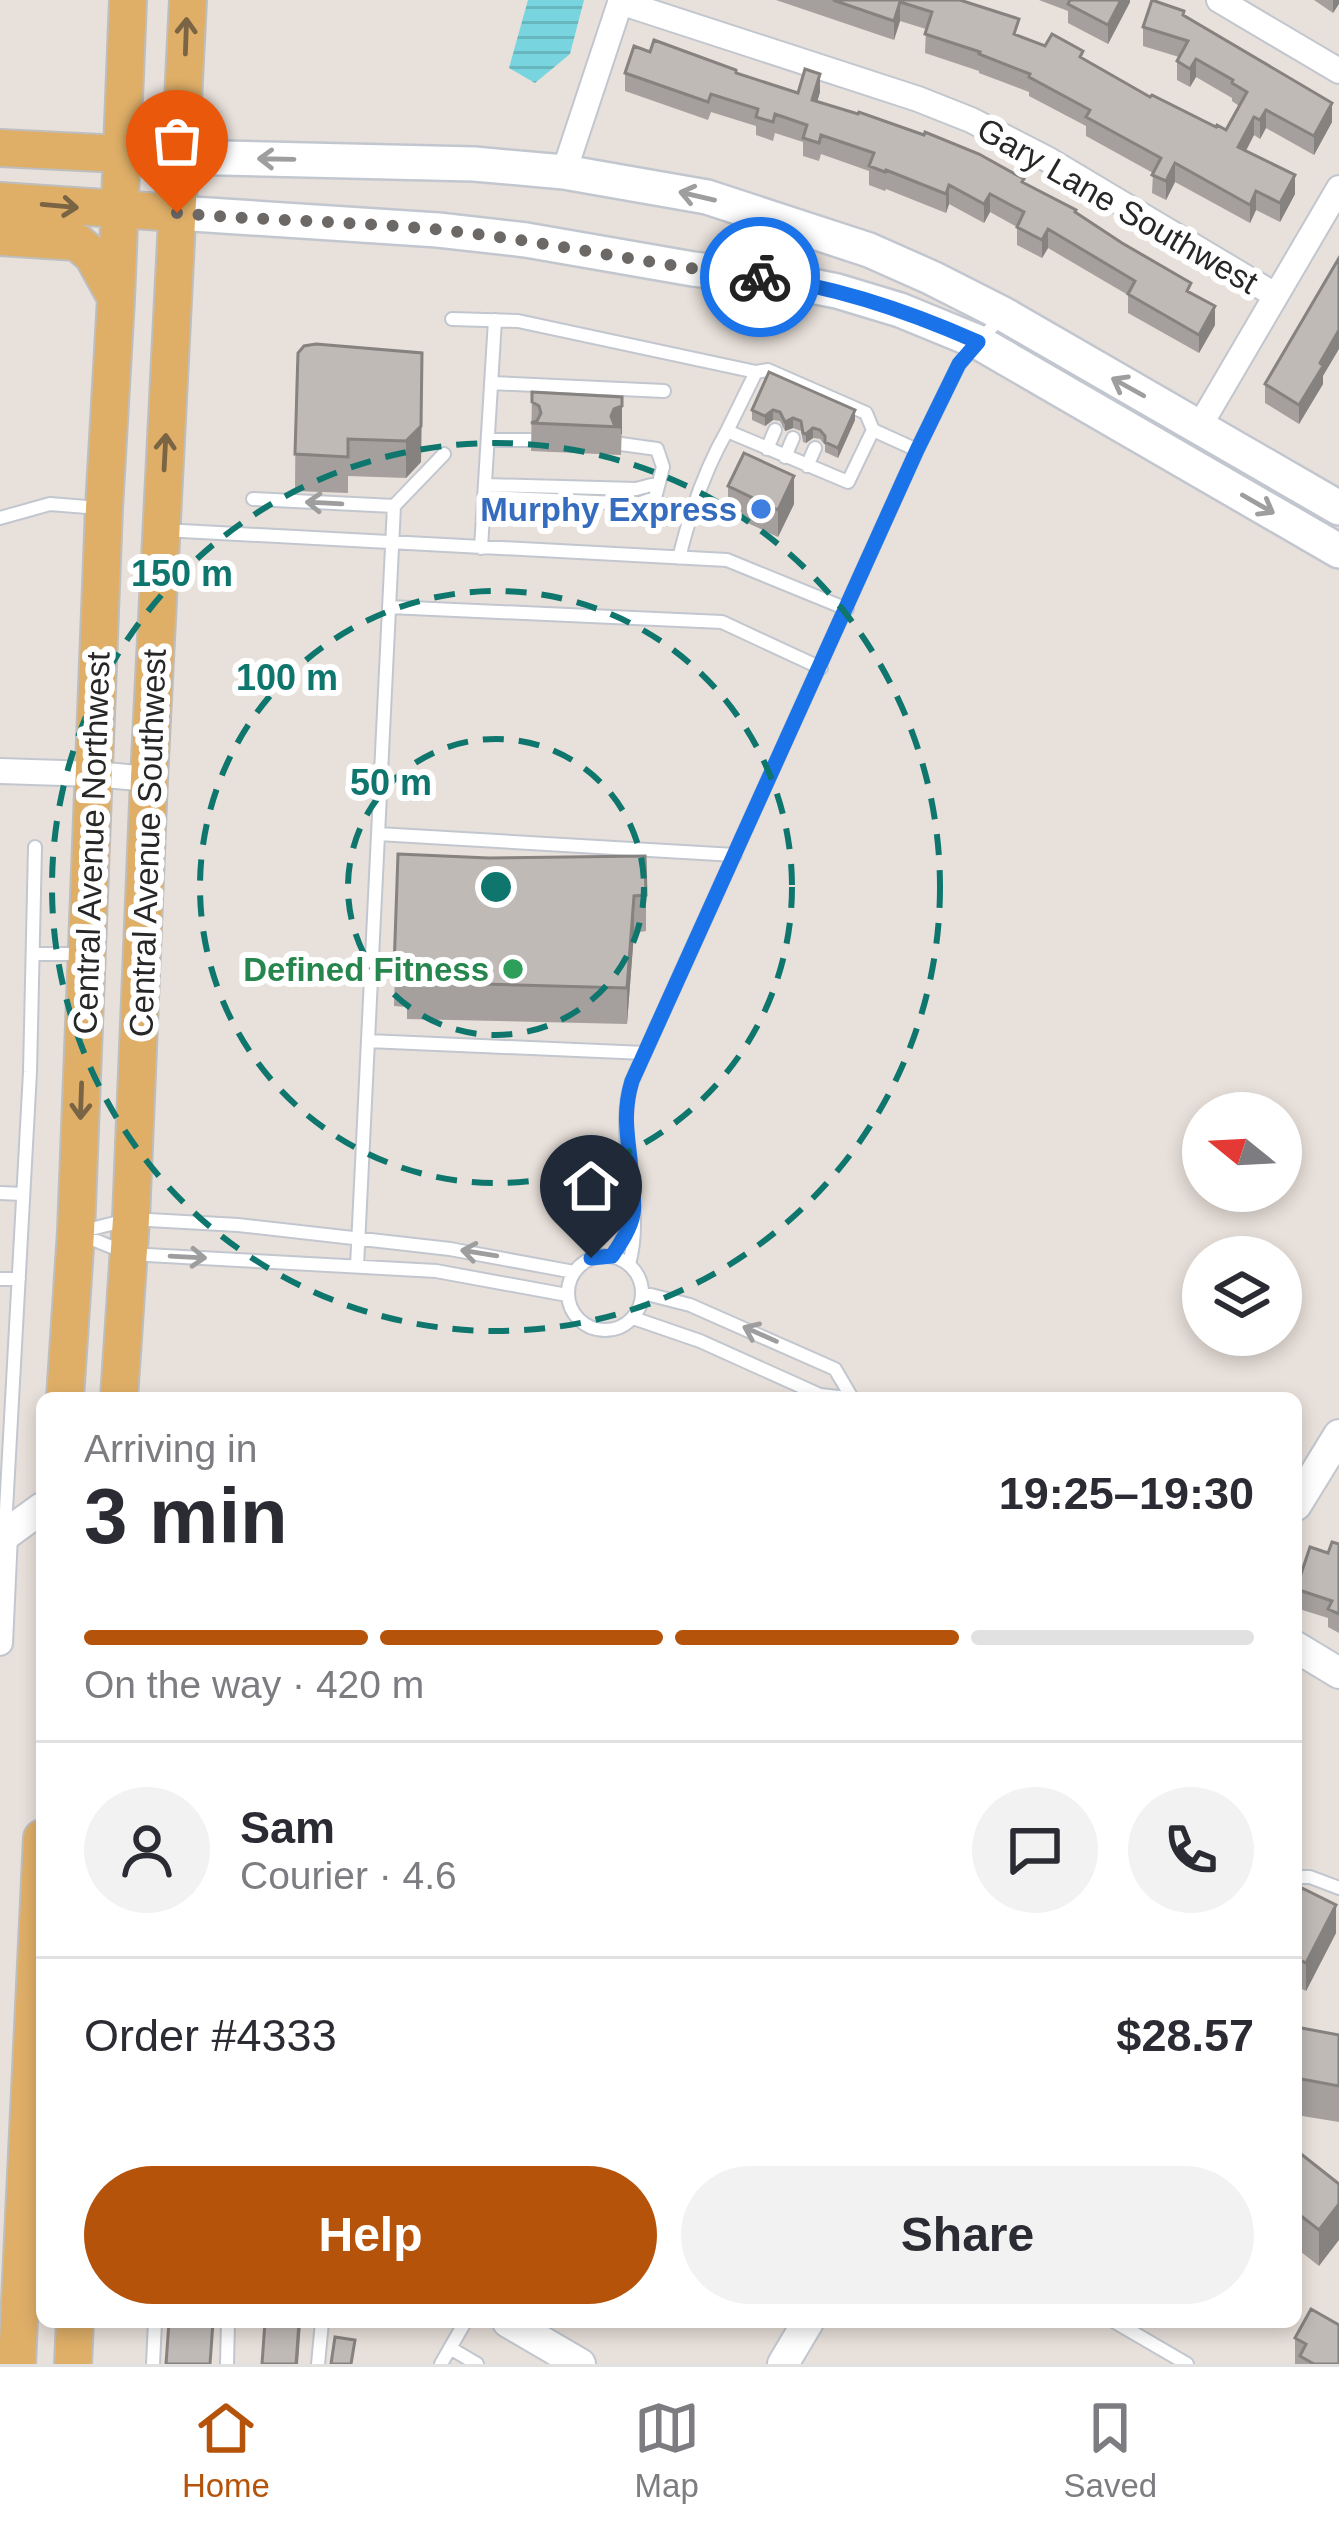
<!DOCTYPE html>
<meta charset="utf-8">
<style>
:root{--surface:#fff;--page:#f2f2f3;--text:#2b2b33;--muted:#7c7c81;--line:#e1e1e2;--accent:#b45309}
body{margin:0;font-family:Helvetica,sans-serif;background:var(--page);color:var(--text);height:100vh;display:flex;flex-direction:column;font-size:45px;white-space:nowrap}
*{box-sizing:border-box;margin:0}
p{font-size:39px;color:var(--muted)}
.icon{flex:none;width:66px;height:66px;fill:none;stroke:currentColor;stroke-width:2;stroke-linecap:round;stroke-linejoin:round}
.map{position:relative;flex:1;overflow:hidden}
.side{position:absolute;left:36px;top:1392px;width:1266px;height:936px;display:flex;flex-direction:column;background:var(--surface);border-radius:18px;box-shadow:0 6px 18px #0003}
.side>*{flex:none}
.needle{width:78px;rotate:288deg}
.controls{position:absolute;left:1182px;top:1092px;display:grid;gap:24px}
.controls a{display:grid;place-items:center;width:120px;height:120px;border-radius:50%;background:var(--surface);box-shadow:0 6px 18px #0003;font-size:60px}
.pin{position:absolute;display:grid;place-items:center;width:102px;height:102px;color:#fff;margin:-123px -51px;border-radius:50% 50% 50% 0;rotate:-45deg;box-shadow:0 0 12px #0007}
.pin .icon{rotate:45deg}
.courier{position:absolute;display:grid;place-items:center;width:120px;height:120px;margin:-60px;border:9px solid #1a73e8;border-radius:50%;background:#fff;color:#222;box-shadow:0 3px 15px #0007}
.summary em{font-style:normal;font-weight:700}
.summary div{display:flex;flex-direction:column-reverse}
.summary{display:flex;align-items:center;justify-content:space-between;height:204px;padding:0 48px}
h1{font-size:78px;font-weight:700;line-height:90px}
.bar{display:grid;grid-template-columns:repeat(4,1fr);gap:18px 12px;align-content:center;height:144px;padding:0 48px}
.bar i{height:15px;border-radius:9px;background:var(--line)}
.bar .active{background:var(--accent)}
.bar p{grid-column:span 4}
.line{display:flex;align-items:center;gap:30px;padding:0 48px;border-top:3px solid var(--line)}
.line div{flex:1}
.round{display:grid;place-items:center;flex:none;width:126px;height:126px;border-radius:63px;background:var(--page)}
.cta{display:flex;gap:24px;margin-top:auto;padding:24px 48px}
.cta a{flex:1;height:138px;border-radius:72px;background:var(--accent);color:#fff;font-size:48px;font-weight:700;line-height:138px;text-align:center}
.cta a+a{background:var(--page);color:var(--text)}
.dock{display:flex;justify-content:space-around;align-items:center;height:168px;border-top:3px solid var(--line);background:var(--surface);font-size:33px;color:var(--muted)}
.dock a{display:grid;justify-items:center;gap:6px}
.dock .active{color:var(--accent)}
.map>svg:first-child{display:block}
.water{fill:url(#water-rules)}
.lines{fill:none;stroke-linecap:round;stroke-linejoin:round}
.service-casing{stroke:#c2c7cf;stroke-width:16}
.minor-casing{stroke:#c2c7cf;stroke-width:28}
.tertiary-casing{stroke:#c2c7cf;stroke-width:34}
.secondary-casing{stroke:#c2c7cf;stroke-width:38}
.primary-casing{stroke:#bebebe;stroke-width:40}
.service{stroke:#fff;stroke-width:12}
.minor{stroke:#fff;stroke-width:24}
.tertiary{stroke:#fff;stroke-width:30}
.secondary{stroke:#fff;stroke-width:33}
.primary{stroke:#dfaf68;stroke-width:36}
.wall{fill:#a5a09d}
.shaded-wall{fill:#868280}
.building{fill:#c0bab7;stroke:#868280;stroke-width:3}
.oneway{stroke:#7a6444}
.oneway2{stroke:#9e9e9e}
.done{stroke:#6b6866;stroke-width:12;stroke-dasharray:0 21.6}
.route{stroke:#1a73e8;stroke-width:15}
.ring{fill:none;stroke:#0f766e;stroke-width:6;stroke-dasharray:21 15}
.shop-dot{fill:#3f7fe0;stroke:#fff;stroke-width:4.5}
.leisure-dot{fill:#2e9e5b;stroke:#fff;stroke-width:4.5}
.labels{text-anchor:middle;stroke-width:12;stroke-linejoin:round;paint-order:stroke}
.street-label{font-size:33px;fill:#272727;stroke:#fff}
.shop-label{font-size:33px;font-weight:bold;fill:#366cbe;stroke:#fff;text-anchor:end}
.leisure-label{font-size:33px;font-weight:bold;fill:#27864d;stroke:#fff;text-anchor:end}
.centre{fill:#0f766e;stroke:#fff;stroke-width:6}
.ring-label{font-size:36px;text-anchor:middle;font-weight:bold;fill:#0f766e;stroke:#fff;stroke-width:12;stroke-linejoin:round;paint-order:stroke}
</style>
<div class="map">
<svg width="1339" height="2364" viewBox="0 0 1339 2364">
<defs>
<pattern id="water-rules" width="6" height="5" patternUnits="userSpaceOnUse" patternTransform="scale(3)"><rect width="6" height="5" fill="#78d5df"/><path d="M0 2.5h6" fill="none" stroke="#68b7bf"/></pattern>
</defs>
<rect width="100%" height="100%" fill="#e8e0da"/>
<path class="water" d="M 528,0 L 584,0 L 570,54 L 535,83 L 509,68 Z"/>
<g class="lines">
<defs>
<path id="service" d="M 452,319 L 518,321 L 756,372 L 768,370 L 866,413 L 873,430 L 917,450
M 491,383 L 664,391
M 727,431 L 756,372
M 488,440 L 531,440
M 767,449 L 775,430
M 785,457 L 793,438
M 807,466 L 815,448
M 485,485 L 636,489 L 659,483
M 485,497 L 638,504 L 655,498 L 663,467 L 657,449 L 621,444
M 253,499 L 394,506
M 0,518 L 50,504 L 99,508
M 163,530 L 727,560 L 847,609
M 481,548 L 495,320
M 679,558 C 690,513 704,471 727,431 L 848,482 L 873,430
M 389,607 L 722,622 L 821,668
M 378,834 L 735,855
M 33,954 L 86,954
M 368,1041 L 645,1053
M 0,1193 L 23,1194
M 83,1231 L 131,1219 L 238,1225 L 450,1249 L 574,1272
M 82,1235 L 129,1254 L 436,1271 L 567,1295
M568 1293a37 37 0 1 1 74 0a37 37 0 1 1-74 0Z
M 612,1256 L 620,1244 L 631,1219
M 629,1264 C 646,1203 613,1140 632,1081 L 917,450 L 959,364 L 1001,317
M 357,1266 L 394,506 L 444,454
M 0,1279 L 19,1279
M 643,1293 L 690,1305 L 835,1369 L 852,1398
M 633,1318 L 700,1341 L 820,1395 L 848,1398
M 5,1528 L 30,1072 L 35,847
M 1296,1877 L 1310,1877 L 1339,1888
M 1115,2322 L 1187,2364
M 450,2348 L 477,2364
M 153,2364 L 155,2322
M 227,2364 L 228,2322
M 318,2364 L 322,2322
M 441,2364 L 465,2322"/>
<path id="minor" d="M 1219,0 L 1339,71
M 620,2 L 918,99 L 971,120 L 1049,160 L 1275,295
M 564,172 L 621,0
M 1199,427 L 1339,188
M 0,771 L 94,774 L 149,779
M 0,1643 L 5,1535"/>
<path id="tertiary" d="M 1296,1505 L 1339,1435
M 0,1543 L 5,1535 L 42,1508
M 1296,1647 L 1339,1673
M 508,2322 L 580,2364
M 783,2364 L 808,2322"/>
<path id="secondary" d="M 180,157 L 474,164 L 564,172 L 707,197 L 869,250 L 932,278 L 1003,314 L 1339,508
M 177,213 L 438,230 L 526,240 L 693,269 L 777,279 L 837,291 L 900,310 L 978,342 L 1339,551"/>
<path id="primary" d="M 0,148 L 180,157
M 0,201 L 177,213
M 0,237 L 77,242 L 93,256 L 115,296
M 65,1398 L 76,1232 L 104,508 L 116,299 L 128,0
M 119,1398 L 131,1219 L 149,779 L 188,0
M 17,2364 L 42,1838
M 73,2364 L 75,2322"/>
</defs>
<use href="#service" class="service-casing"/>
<use href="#minor" class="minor-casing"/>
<use href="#tertiary" class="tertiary-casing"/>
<use href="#secondary" class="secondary-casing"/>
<use href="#primary" class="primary-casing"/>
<use href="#service" class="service"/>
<use href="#minor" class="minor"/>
<use href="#tertiary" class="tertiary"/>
<use href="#secondary" class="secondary"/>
<use href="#primary" class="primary"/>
</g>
<path class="wall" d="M 776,0 L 960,0 L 1019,36 L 1083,59 L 1150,97 L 1216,127 L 1226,130 L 1239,106 L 1232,101 L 1232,98 L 1196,77 L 1190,87 L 1177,80 L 1177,61 L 1179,57 L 1143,46 L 1143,27 L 1184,16 L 1332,122 L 1314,155 L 1266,128 L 1260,139 L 1254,135 L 1246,151 L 1295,194 L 1280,222 L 1256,210 L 1250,223 L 1175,182 L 1166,200 L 1152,193 L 1153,173 L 1086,136 L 1086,126 L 1029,96 L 1029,92 L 979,73 L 979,71 L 925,53 L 926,29 L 900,21 L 894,40 Z
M 1039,0 L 1130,0 L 1130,2 L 1108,44 L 1068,23 L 1068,11 Z
M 1314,0 L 1339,0 L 1333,13 Z
M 650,52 L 736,73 L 798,93 L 820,92 L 817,102 L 1024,183 L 1076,213 L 1191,293 L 1215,325 L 1199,353 L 1128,313 L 1128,295 L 1048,248 L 1042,258 L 1017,245 L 1017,227 L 990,212 L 984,223 L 949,204 L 946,213 L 886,189 L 885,191 L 869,185 L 869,171 L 821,154 L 819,161 L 803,156 L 803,142 L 775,133 L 773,141 L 756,135 L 756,126 L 711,112 L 708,120 L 625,91 L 625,73 Z
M 422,353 L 421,462 L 406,478 L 348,476 L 348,493 L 295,491 L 296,365 Z
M 769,372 L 855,420 L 838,458 L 825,452 L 825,445 L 820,439 L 813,438 L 806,443 L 803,442 L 801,431 L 793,428 L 785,431 L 780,421 L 773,420 L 765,426 L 752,420 L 752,410 Z
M 1323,376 L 1323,384 L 1299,424 L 1265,403 L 1265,384 Z
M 532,392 L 622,424 L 621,455 L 531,451 Z
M 728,486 L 794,504 L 778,537 L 728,514 Z
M 398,854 L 646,895 L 646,931 L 634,933 L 627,1024 L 407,1019 L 407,1007 L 394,1006 Z
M 1339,1544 L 1339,1633 L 1328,1627 L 1328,1618 L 1296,1608 L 1296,1589 L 1328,1553 Z
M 1296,1900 L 1336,1933 L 1306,1991 L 1296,1986 Z
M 1296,2027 L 1339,2035 L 1339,2122 L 1296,2115 Z
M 1296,2150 L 1339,2184 L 1319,2266 L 1296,2248 Z
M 1295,2338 L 1339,2364 L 1295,2364 Z"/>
<path class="shaded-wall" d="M 1121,0 L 1130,0 L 1130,2 L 1108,44 L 1108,25 Z
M 1333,0 L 1339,0 L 1339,4 L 1333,13 Z
M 900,2 L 900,21 L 894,40 L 894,21 Z
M 1196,59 L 1196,77 L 1190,87 L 1190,69 Z
M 820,74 L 820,92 L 812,119 L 812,100 Z
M 1332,103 L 1332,122 L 1314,155 L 1314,136 Z
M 1266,110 L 1266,128 L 1260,139 L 1260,120 Z
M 1254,117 L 1254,135 L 1238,165 L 1238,147 Z
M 1175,163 L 1175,182 L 1166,200 L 1166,181 Z
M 1295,175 L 1295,194 L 1280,222 L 1280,203 Z
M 949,185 L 949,204 L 946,213 L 946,194 Z
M 1256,191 L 1256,210 L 1250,223 L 1250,205 Z
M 990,194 L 990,212 L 984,223 L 984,204 Z
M 1048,229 L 1048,248 L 1042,258 L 1042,240 Z
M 1215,306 L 1215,325 L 1199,353 L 1199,335 Z
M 1339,330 L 1339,349 L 1323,376 L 1323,384 L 1299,424 L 1299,405 Z
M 422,390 L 421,462 L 406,478 L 406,441 Z
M 622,397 L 622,434 L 621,434 L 621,427 L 611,426 L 611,416 Z
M 773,410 L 773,420 L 765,426 L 765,416 Z
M 855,410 L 855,420 L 838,458 L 838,448 Z
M 793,418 L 793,428 L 785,431 L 785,422 Z
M 813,428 L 813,438 L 806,443 L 806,434 Z
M 794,476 L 794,504 L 778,537 L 778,510 Z
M 634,896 L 634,933 L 627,1024 L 627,988 Z
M 1336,1905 L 1336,1933 L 1306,1991 L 1306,1963 Z
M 1339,2204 L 1339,2240 L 1319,2266 L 1319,2230 Z
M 299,2322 L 301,2322 L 298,2364 L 296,2364 Z"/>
<path class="building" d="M 833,0 L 960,0 L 1019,19 L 1014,34 L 1045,46 L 1052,34 L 1083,51 L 1080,57 L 1150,97 L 1152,95 L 1216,127 L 1217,125 L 1226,130 L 1247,92 L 1232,83 L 1233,80 L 1196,59 L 1190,69 L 1177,61 L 1188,41 L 1143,27 L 1152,0 L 1184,11 L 1183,15 L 1332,103 L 1314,136 L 1266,110 L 1260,120 L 1254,117 L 1238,147 L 1295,175 L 1280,203 L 1256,191 L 1250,205 L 1175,163 L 1166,181 L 1152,175 L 1161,158 L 1086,117 L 1090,110 L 1029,77 L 1030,74 L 979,54 L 980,52 L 925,34 L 932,12 L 900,2 L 894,21 Z
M 1070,0 L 1121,0 L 1108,25 L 1068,4 Z
M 654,40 L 736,70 L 736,73 L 798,93 L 805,69 L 820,74 L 812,100 L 858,114 L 859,112 L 924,135 L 925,132 L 979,154 L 1024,179 L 1022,182 L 1076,210 L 1075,212 L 1122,243 L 1191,283 L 1187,291 L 1215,306 L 1199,335 L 1128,294 L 1135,281 L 1048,229 L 1042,240 L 1017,227 L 1024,212 L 990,194 L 984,204 L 949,185 L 946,194 L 886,170 L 885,172 L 869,166 L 874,153 L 821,135 L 819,143 L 803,138 L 807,125 L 775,114 L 773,122 L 756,117 L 758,109 L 711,94 L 708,102 L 625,73 L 634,46 L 650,52 Z
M 1339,258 L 1339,330 L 1320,363 L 1323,366 L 1299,405 L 1265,384 Z
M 316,344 L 422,353 L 421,426 L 406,441 L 348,439 L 348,457 L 295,454 L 298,353 L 304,346 Z
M 769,372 L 855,410 L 838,448 L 825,442 L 825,436 L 820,430 L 813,428 L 806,434 L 803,433 L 801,421 L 793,418 L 785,422 L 780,412 L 773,410 L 765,416 L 752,410 Z
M 532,392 L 622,397 L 622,406 L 614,409 L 611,416 L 614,424 L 621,427 L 531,423 L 537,421 L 541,413 L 539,406 L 532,402 Z
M 744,453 L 794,476 L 778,510 L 728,486 Z
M 398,854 L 489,858 L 645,856 L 646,895 L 634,896 L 627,988 L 407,982 L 408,971 L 394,969 Z
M 1332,1542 L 1339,1544 L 1339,1614 L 1328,1609 L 1332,1601 L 1296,1589 L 1310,1547 L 1328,1553 Z
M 1302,1888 L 1336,1905 L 1306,1963 L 1296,1958 L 1296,1900 Z
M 1296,2027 L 1339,2035 L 1339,2086 L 1296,2078 Z
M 1296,2150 L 1339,2184 L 1339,2204 L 1319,2230 L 1296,2212 Z
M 1311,2309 L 1339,2325 L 1339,2364 L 1314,2364 L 1300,2356 L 1306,2344 L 1295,2338 Z
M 169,2322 L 213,2322 L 210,2364 L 166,2364 Z
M 265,2322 L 299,2322 L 296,2364 L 262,2364 Z
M 335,2337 L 355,2340 L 351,2364 L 331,2364 Z"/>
<defs><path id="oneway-shaft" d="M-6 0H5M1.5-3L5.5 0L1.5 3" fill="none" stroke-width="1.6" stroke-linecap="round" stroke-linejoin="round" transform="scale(3)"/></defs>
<g class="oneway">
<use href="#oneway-shaft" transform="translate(186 36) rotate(-88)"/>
<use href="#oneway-shaft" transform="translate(60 206) rotate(5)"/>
<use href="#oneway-shaft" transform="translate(165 452) rotate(-87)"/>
<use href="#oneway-shaft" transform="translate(81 1101) rotate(92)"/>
</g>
<g class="oneway2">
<use href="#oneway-shaft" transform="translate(276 159) rotate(-179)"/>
<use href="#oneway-shaft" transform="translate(697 196) rotate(-167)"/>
<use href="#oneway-shaft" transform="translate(1128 387) rotate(-151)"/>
<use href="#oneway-shaft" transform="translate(324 503) rotate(-177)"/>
<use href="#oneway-shaft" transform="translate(1258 504) rotate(30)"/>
<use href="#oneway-shaft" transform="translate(479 1253) rotate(-171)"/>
<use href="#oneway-shaft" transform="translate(188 1257) rotate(3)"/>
<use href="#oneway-shaft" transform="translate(760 1334) rotate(-156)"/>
</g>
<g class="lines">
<path class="done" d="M 177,213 C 265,221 354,221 442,230 C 549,241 653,266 760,277"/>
<path class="route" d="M 591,1258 L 612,1256 C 620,1244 631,1228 633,1214 C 635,1205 633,1194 632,1185 C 631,1146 620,1120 632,1081 L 917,450 L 959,364 L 978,342 C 908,311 836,286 760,277"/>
</g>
<g class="ring">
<circle cx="496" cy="887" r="148"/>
<circle cx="496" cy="887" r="296"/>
<circle cx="496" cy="887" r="444"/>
</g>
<circle class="shop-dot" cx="761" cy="509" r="12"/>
<circle class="leisure-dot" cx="513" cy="969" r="12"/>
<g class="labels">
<g class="street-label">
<text transform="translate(1118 205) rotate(30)" y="12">Gary Lane Southwest</text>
<text transform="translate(91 843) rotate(-88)" y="12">Central Avenue Northwest</text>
<text transform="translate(147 843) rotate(-88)" y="12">Central Avenue Southwest</text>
</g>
<g class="shop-label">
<text x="737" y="521">Murphy Express</text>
</g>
<g class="leisure-label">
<text x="489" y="981">Defined Fitness</text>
</g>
</g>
<circle cx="496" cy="887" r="18" class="centre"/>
<g class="ring-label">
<text x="182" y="586">150 m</text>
<text x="287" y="690">100 m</text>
<text x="391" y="795">50 m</text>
</g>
</svg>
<div class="controls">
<a><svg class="needle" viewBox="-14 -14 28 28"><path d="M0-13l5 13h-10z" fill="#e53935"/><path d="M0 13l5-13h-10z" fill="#7c7c81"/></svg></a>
<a><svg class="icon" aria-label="layers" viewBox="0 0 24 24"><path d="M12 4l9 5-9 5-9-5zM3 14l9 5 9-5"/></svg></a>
</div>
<div class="pin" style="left:177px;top:213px;background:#ea580c"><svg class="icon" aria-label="bag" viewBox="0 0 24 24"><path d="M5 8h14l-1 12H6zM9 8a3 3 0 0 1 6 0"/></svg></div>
<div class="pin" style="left:591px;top:1258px;background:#1f2937"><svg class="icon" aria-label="home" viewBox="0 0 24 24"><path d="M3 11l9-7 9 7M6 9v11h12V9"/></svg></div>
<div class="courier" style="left:760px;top:277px"><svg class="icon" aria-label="bike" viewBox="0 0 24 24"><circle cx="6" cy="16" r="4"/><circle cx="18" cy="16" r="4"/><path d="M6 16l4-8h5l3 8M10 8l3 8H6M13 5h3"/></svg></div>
<section class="side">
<div class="summary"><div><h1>3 min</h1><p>Arriving in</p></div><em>19:25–19:30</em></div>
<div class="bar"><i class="active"></i><i class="active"></i><i class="active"></i><i></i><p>On the way · 420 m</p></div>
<div class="line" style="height:216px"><a class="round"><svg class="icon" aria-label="person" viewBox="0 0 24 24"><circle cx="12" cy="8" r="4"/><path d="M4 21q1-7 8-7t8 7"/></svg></a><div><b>Sam</b><p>Courier · 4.6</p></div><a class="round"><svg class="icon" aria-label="chat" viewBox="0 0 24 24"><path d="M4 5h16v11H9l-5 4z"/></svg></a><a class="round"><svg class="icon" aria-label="phone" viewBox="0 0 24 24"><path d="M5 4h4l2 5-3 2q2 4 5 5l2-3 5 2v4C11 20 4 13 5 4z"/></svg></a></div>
<div class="line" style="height:156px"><div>Order #4333</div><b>$28.57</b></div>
<div class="cta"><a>Help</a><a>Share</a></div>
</section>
</div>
<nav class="dock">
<a class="active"><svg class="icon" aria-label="home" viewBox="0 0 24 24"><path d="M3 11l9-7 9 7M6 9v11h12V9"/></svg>Home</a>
<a><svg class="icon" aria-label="map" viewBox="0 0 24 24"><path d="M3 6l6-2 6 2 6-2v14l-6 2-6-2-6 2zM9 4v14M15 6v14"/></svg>Map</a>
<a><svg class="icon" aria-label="saved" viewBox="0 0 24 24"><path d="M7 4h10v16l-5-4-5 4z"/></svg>Saved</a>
</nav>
